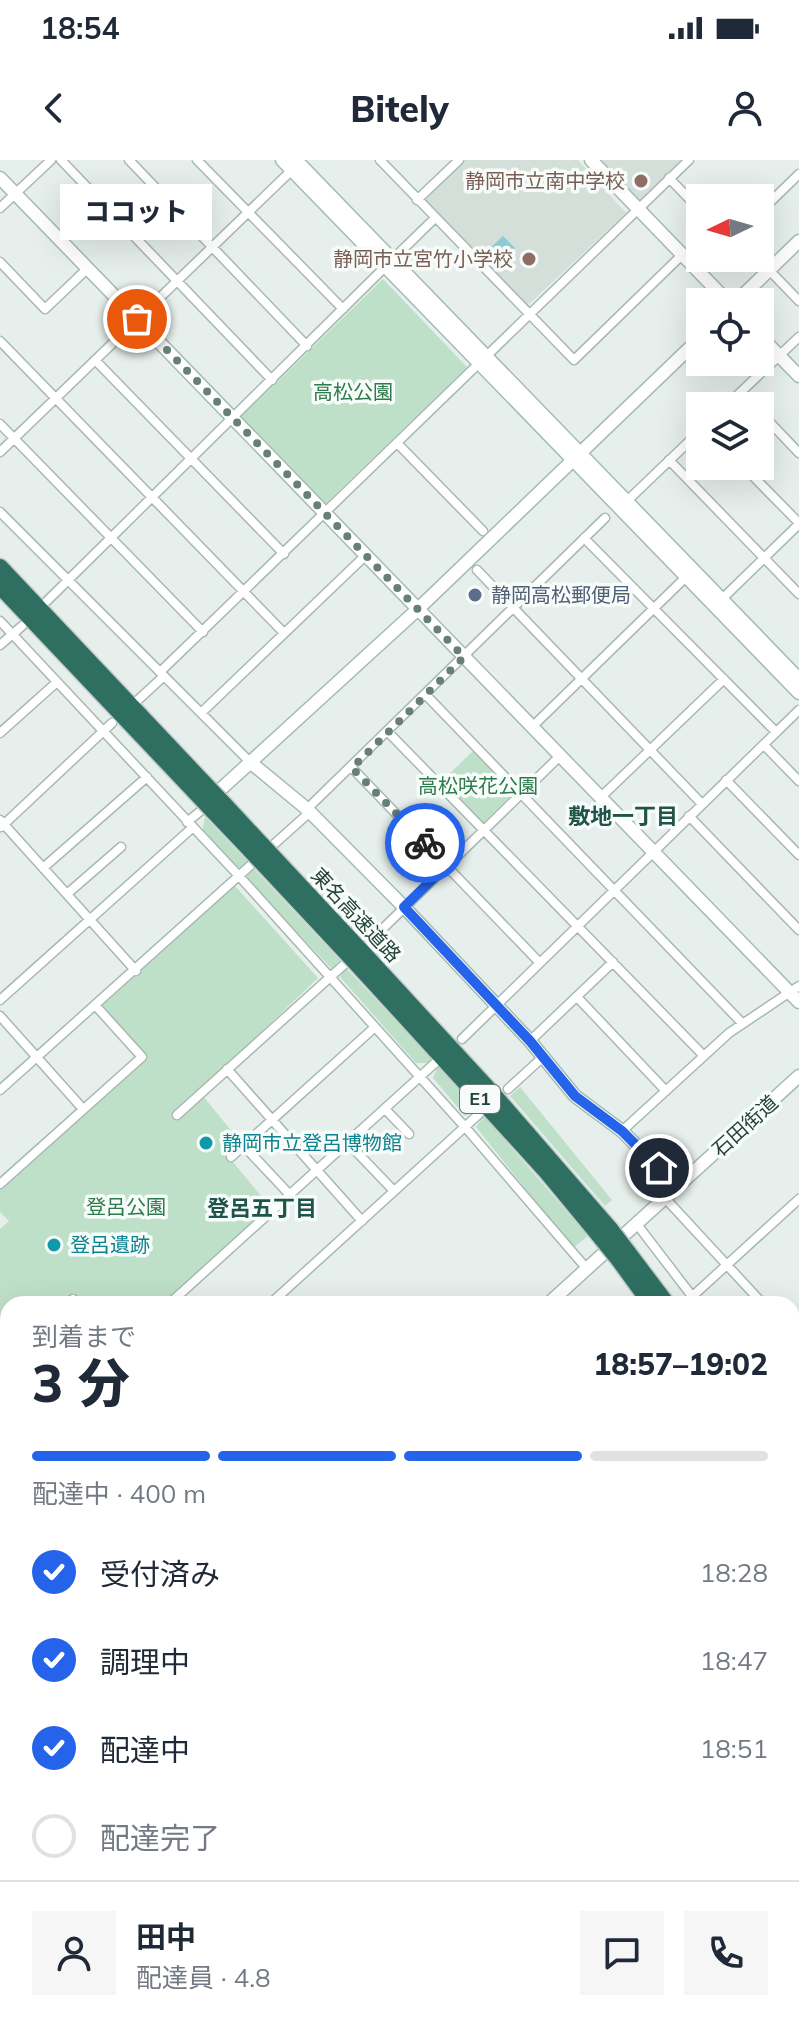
<!DOCTYPE html>
<html lang="ja">
<meta charset="utf-8">
<style>
:root{--surface:#fff;--page:#f6f6f7;--text:#1f2937;--muted:#747a83;--line:#e0e1e3;--accent:#2563eb}
body{margin:0;font-family:Mulish,"Noto Sans JP",sans-serif;background:var(--page);color:var(--text);height:100vh;display:flex;flex-direction:column;font-size:30px;white-space:nowrap}
*{box-sizing:border-box;margin:0}
p{font-size:26px;color:var(--muted)}
.icon{flex:none;width:44px;height:44px;fill:none;stroke:currentColor;stroke-width:2;stroke-linecap:round;stroke-linejoin:round}
.map{position:relative;flex:1;overflow:hidden}
.drawer{position:absolute;left:0px;top:1136px;width:800px;height:744px;display:flex;flex-direction:column;background:var(--surface);border-radius:24px 24px 0 0;box-shadow:0 8px 32px #0002}
.drawer>*{flex:none}
.needle{width:52px;rotate:265deg}
.fabs{position:absolute;left:686px;top:24px;display:grid;gap:16px}
.fabs a{display:grid;place-items:center;width:88px;height:88px;border-radius:0px;background:var(--surface);box-shadow:0 8px 32px #0002;font-size:40px}
.pin{position:absolute;display:grid;place-items:center;width:68px;height:68px;color:#fff;margin:-34px;border:4px solid #fff;border-radius:50%;box-shadow:0 2px 8px #0007}
.courier{position:absolute;display:grid;place-items:center;width:80px;height:80px;margin:-40px;border:6px solid #2563eb;border-radius:50%;background:#fff;color:#222;box-shadow:0 2px 10px #0007}
.bubble{position:absolute;height:56px;border-radius:0px;background:var(--surface);box-shadow:0 8px 32px #0002;font-size:26px;font-weight:800;line-height:56px;text-align:center}
.summary em{font-style:normal;font-weight:800}
.summary div{display:flex;flex-direction:column-reverse}
.summary{display:flex;align-items:center;justify-content:space-between;height:136px;padding:0 32px}
h1{font-size:52px;font-weight:800;line-height:60px}
.bar{display:grid;grid-template-columns:repeat(4,1fr);gap:12px 8px;align-content:center;height:96px;padding:0 32px}
.bar i{height:10px;border-radius:6px;background:var(--line)}
.bar .active{background:var(--accent)}
.bar p{grid-column:span 4}
.line{display:flex;align-items:center;gap:20px;padding:0 32px;border-top:2px solid var(--line)}
.line div{flex:1}
.round{display:grid;place-items:center;flex:none;width:84px;height:84px;border-radius:0px;background:var(--page)}
ol{padding:0 32px;list-style:none}
li{display:flex;align-items:center;gap:24px;height:88px}
li p{margin-inline-start:auto}
li .icon{padding:8px;border-radius:50%;background:var(--accent);color:#fff;stroke-width:4}
li:last-child{color:var(--muted)}
li i{width:44px;height:44px;border:4px solid var(--line);border-radius:50%}
.status{display:flex;justify-content:space-between;align-items:center;height:56px;padding:0 40px;background:var(--surface);direction:ltr}
.status svg{height:22px;fill:currentColor}
header{display:flex;justify-content:space-between;align-items:center;height:104px;padding:0 32px;background:var(--surface);font-size:36px;font-weight:800}
.map>svg:first-child{display:block}
.built{fill:#d4dfda}
.green{fill:#bfe0c8}
.water{fill:#8ec9d4}
.lines{fill:none;stroke-linecap:round;stroke-linejoin:round}
.street-casing{stroke:#a8b8b2;stroke-width:11}
.secondary-casing{stroke:#a4bbb3;stroke-width:15}
.highway-casing{stroke:#c2cac8;stroke-width:19}
.street{stroke:#fff;stroke-width:8}
.secondary{stroke:#fff;stroke-width:12}
.highway{stroke:#2f6f62;stroke-width:16}
.highway-bridge-casing{stroke:#c2cac8;stroke-width:19;stroke-linecap:butt}
.highway-bridge{stroke:#2f6f62;stroke-width:16}
.done{stroke:#687f78;stroke-width:8;stroke-dasharray:0 14.4}
.route{stroke:#2563eb;stroke-width:10}
.education-dot{fill:#8d6e63;stroke:#f7fbf9;stroke-width:3}
.service-dot{fill:#5c6f8a;stroke:#f7fbf9;stroke-width:3}
.culture-dot{fill:#0f9aa8;stroke:#f7fbf9;stroke-width:3}
.labels{text-anchor:middle;stroke-width:7;stroke-linejoin:round;paint-order:stroke}
.shield{fill:#f7fbf9;stroke:#637a73;stroke-width:2}
.shield-label{font-size:18px;font-weight:bold;fill:#24423a}
.education-label{font-size:20px;fill:#785e54;stroke:#f7fbf9;text-anchor:end}
.park-label{font-size:20px;fill:#2d7a4b;stroke:#f7fbf9}
.service-label{font-size:20px;fill:#4e5e75;stroke:#f7fbf9;text-anchor:start}
.street-label{font-size:20px;fill:#24423a;stroke:#f7fbf9}
.culture-label{font-size:20px;fill:#0d838f;stroke:#f7fbf9;text-anchor:start}
.neighbourhood-label{font-size:22px;font-weight:bold;fill:#1f5548;stroke:#f7fbf9}
</style>
<div class="status"><b>18:54</b><svg viewBox="0 0 49 12"><path d="M0 12V9h3v3zM5 12V6h3v6zM10 12V3h3v9zM15 12V0h3v12zM26 1h20v11H26zM47 4h2v5h-2z"/></svg></div>
<header><svg class="icon" aria-label="back" viewBox="0 0 24 24"><path d="M15 5l-7 7 7 7"/></svg>Bitely<svg class="icon" aria-label="person" viewBox="0 0 24 24"><circle cx="12" cy="8" r="4"/><path d="M4 21q1-7 8-7t8 7"/></svg></header>
<div class="map">
<svg width="799" height="1880" viewBox="0 0 799 1880">
<rect width="100%" height="100%" fill="#e6efeb"/>
<path class="built" d="M 465,0 L 578,0 L 626,53 L 527,146 L 424,41 Z
M 598,0 L 686,0 L 642,42 Z"/>
<path class="green" d="M 383,119 L 467,207 L 324,345 L 240,258 Z
M 474,590 L 515,632 L 483,663 L 442,621 Z
M 205,657 L 249,703 L 245,707 L 237,708 L 202,672 Z
M 254,709 L 340,800 L 332,809 L 248,721 L 247,716 Z
M 235,726 L 318,818 L 199,931 L 243,985 L 229,997 L 270,1047 L 162,1144 L 84,1144 L 74,1133 L 62,1144 L 8,1144 L 8,1188 L 0,1179 L 0,1069 L 9,1061 L 0,1052 L 0,1029 L 147,897 L 102,846 Z
M 345,807 L 432,899 L 428,903 L 416,903 L 340,817 Z
M 438,906 L 478,950 L 465,956 L 433,918 Z
M 520,927 L 612,1040 L 605,1046 L 510,936 Z
M 484,956 L 588,1076 L 573,1088 L 476,967 Z
M 73,1872 L 128,1872 L 81,1880 L 50,1880 Z"/>
<path class="water" d="M 503,76 L 515,88 L 494,108 L 483,95 Z"/>
<g class="lines">
<defs>
<path id="street" d="M 61,0 L 272,220
M 129,0 L 307,186
M 197,0 L 343,149
M 380,0 L 574,200 L 682,95
M 669,18 L 700,50
M 417,40 L 459,0
M 0,48 L 51,0
M 760,52 L 799,14
M 393,99 L 435,58
M 0,102 L 45,149 L 88,108
M 769,110 L 799,141
M 0,181 L 284,473
M 95,200 L 284,394
M 741,232 L 754,246
M 726,246 L 799,177
M 760,252 L 799,293
M 0,264 L 203,472
M 398,284 L 483,371
M 0,292 L 293,9
M 669,300 L 799,434
M 743,306 L 799,363
M 627,341 L 700,271
M 0,352 L 250,602
M 584,378 L 776,572
M 477,410 L 702,644
M 722,439 L 799,364
M 47,441 L 385,107
M 0,461 L 240,717 L 465,967 L 587,1109
M 0,485 L 22,466
M 160,512 L 689,0
M 425,534 L 742,863
M 138,540 L 164,516
M 201,553 L 365,396
M 532,567 L 686,417
M 387,571 L 704,896
M 0,573 L 57,522
M 764,585 L 799,621
M 352,608 L 539,802
M 726,620 L 799,695
M 601,637 L 724,519
M 307,649 L 605,358
M 689,656 L 799,770
M 0,660 L 136,811
M 187,662 L 208,645
M 1,667 L 112,563
M 43,708 L 147,617
M 67,734 L 121,687
M 577,837 L 666,931
M 0,840 L 192,668
M 0,856 L 83,949
M 462,879 L 799,550
M 530,881 L 613,802
M 227,909 L 362,1061
M 508,929 L 543,897
M 0,930 L 310,652
M 385,949 L 409,974
M 177,955 L 367,784 L 560,596
M 622,971 L 729,873 L 799,826
M 348,983 L 394,1031
M 244,986 L 290,1035
M 231,997 L 375,867
M 0,1024 L 142,897 L 95,845
M 665,1038 L 763,1144
M 636,1063 L 698,1144
M 68,1144 L 73,1139 L 78,1144
M 169,1144 L 435,903
M 270,1144 L 479,954
M 684,1144 L 799,1039
M 792,1164 L 799,1157
M 792,1177 L 799,1185
M 0,1184 L 8,1193
M 0,1205 L 8,1198
M 792,1284 L 799,1295
M 0,1295 L 8,1288
M 0,1328 L 8,1338
M 0,1386 L 8,1379
M 792,1399 L 799,1410
M 792,1447 L 799,1441
M 792,1476 L 799,1484
M 0,1478 L 8,1471
M 0,1534 L 8,1543
M 792,1563 L 799,1557
M 0,1577 L 8,1570
M 792,1578 L 799,1586
M 0,1636 L 8,1628
M 792,1680 L 799,1673
M 792,1725 L 799,1718
M 0,1732 L 8,1721
M 792,1757 L 799,1765
M 0,1792 L 8,1811
M 0,1841 L 8,1834
M 792,1841 L 799,1834
M 31,1872 L 38,1880
M 378,1872 L 385,1880
M 652,1872 L 659,1880
M 45,1880 L 63,1872
M 96,1880 L 143,1872
M 190,1880 L 199,1872
M 290,1880 L 299,1872
M 394,1880 L 403,1872
M 494,1880 L 501,1872
M 616,1880 L 625,1872
M 748,1880 L 757,1872"/>
<path id="secondary" d="M 282,0 L 799,533
M 296,0 L 799,519
M 591,0 L 728,142
M 0,18 L 799,842
M 736,142 L 799,81
M 760,176 L 799,216
M 250,602 L 307,649 L 404,747 L 530,881 L 575,936 L 622,971 L 678,1027
M 221,629 L 418,449 L 700,178
M 548,1144 L 799,916
M 792,1320 L 799,1313
M 0,1670 L 8,1661"/>
<path id="highway" d="M 0,407 L 204,623
M 0,426 L 196,633
M 223,643 L 263,686
M 213,651 L 252,692
M 364,794 L 493,934 L 611,1070
M 355,802 L 545,1010 L 602,1079
M 627,1091 L 667,1144
M 619,1100 L 651,1144
M 792,1332 L 799,1343
M 792,1357 L 799,1368"/>
</defs>
<use href="#street" class="street-casing"/>
<use href="#secondary" class="secondary-casing"/>
<use href="#highway" class="highway-casing"/>
<use href="#street" class="street"/>
<use href="#secondary" class="secondary"/>
<use href="#highway" class="highway"/>
<defs>
<path id="highway-bridge" d="M 204,623 L 223,643
M 196,633 L 213,651
M 263,686 L 364,794
M 252,692 L 355,802
M 611,1070 L 627,1091
M 602,1079 L 619,1100"/>
</defs>
<use href="#highway-bridge" class="highway-bridge-casing"/>
<use href="#highway-bridge" class="highway-bridge"/>
</g>
<g class="lines">
<path class="done" d="M 137,159 L 464,497 L 352,608 L 425,683"/>
<path class="route" d="M 425,683 L 446,706 L 404,747 L 530,881 L 575,936 L 622,971 L 659,1008"/>
</g>
<g class="education-dot">
<circle cx="641" cy="21" r="8"/>
<circle cx="529" cy="99" r="8"/>
</g>
<circle class="service-dot" cx="475" cy="435" r="8"/>
<g class="culture-dot">
<circle cx="206" cy="983" r="8"/>
<circle cx="54" cy="1085" r="8"/>
</g>
<g class="labels">
<rect class="shield" x="460" y="925" width="40" height="28" rx="6"/>
<g class="shield-label">
<text x="480" y="945">E1</text>
</g>
<g class="education-label">
<text x="625" y="28">静岡市立南中学校</text>
<text x="513" y="106">静岡市立宮竹小学校</text>
</g>
<g class="park-label">
<text x="353" y="239">高松公園</text>
<text x="478" y="633">高松咲花公園</text>
<text x="126" y="1054">登呂公園</text>
</g>
<g class="service-label">
<text x="491" y="442">静岡高松郵便局</text>
</g>
<g class="street-label">
<text transform="translate(356 755) rotate(47)" y="7">東名高速道路</text>
<text transform="translate(745 966) rotate(-42)" y="7">石田街道</text>
</g>
<g class="culture-label">
<text x="222" y="990">静岡市立登呂博物館</text>
<text x="70" y="1092">登呂遺跡</text>
</g>
<g class="neighbourhood-label">
<text x="623" y="664">敷地一丁目</text>
<text x="262" y="1056">登呂五丁目</text>
</g>
</g>
</svg>
<div class="fabs">
<a><svg class="needle" viewBox="-14 -14 28 28"><path d="M0-13l5 13h-10z" fill="#e53935"/><path d="M0 13l5-13h-10z" fill="#747a83"/></svg></a>
<a><svg class="icon" aria-label="locate" viewBox="0 0 24 24"><circle cx="12" cy="12" r="6"/><path d="M12 2v4M12 18v4M2 12h4M18 12h4"/></svg></a>
<a><svg class="icon" aria-label="layers" viewBox="0 0 24 24"><path d="M12 4l9 5-9 5-9-5zM3 14l9 5 9-5"/></svg></a>
</div>
<div class="pin" style="left:137px;top:159px;background:#ea580c"><svg class="icon" aria-label="bag" viewBox="0 0 24 24"><path d="M5 8h14l-1 12H6zM9 8a3 3 0 0 1 6 0"/></svg></div>
<div class="pin" style="left:659px;top:1008px;background:#1f2937"><svg class="icon" aria-label="home" viewBox="0 0 24 24"><path d="M3 11l9-7 9 7M6 9v11h12V9"/></svg></div>
<div class="courier" style="left:425px;top:683px"><svg class="icon" aria-label="bike" viewBox="0 0 24 24"><circle cx="6" cy="16" r="4"/><circle cx="18" cy="16" r="4"/><path d="M6 16l4-8h5l3 8M10 8l3 8H6M13 5h3"/></svg></div>
<div class="bubble" style="left:60px;top:24px;width:152px">ココット</div>
<section class="drawer">
<div class="summary"><div><h1>3 分</h1><p>到着まで</p></div><em>18:57–19:02</em></div>
<div class="bar"><i class="active"></i><i class="active"></i><i class="active"></i><i></i><p>配達中 · 400 m</p></div>
<ol>
<li><svg class="icon" aria-label="check" viewBox="0 0 24 24"><path d="M5 12l5 5 9-10"/></svg>受付済み<p>18:28</p></li>
<li><svg class="icon" aria-label="check" viewBox="0 0 24 24"><path d="M5 12l5 5 9-10"/></svg>調理中<p>18:47</p></li>
<li><svg class="icon" aria-label="check" viewBox="0 0 24 24"><path d="M5 12l5 5 9-10"/></svg>配達中<p>18:51</p></li>
<li><i></i>配達完了</li>
</ol>
<div class="line" style="height:144px"><a class="round"><svg class="icon" aria-label="person" viewBox="0 0 24 24"><circle cx="12" cy="8" r="4"/><path d="M4 21q1-7 8-7t8 7"/></svg></a><div><b>田中</b><p>配達員 · 4.8</p></div><a class="round"><svg class="icon" aria-label="chat" viewBox="0 0 24 24"><path d="M4 5h16v11H9l-5 4z"/></svg></a><a class="round"><svg class="icon" aria-label="phone" viewBox="0 0 24 24"><path d="M5 4h4l2 5-3 2q2 4 5 5l2-3 5 2v4C11 20 4 13 5 4z"/></svg></a></div>
</section>
</div>
